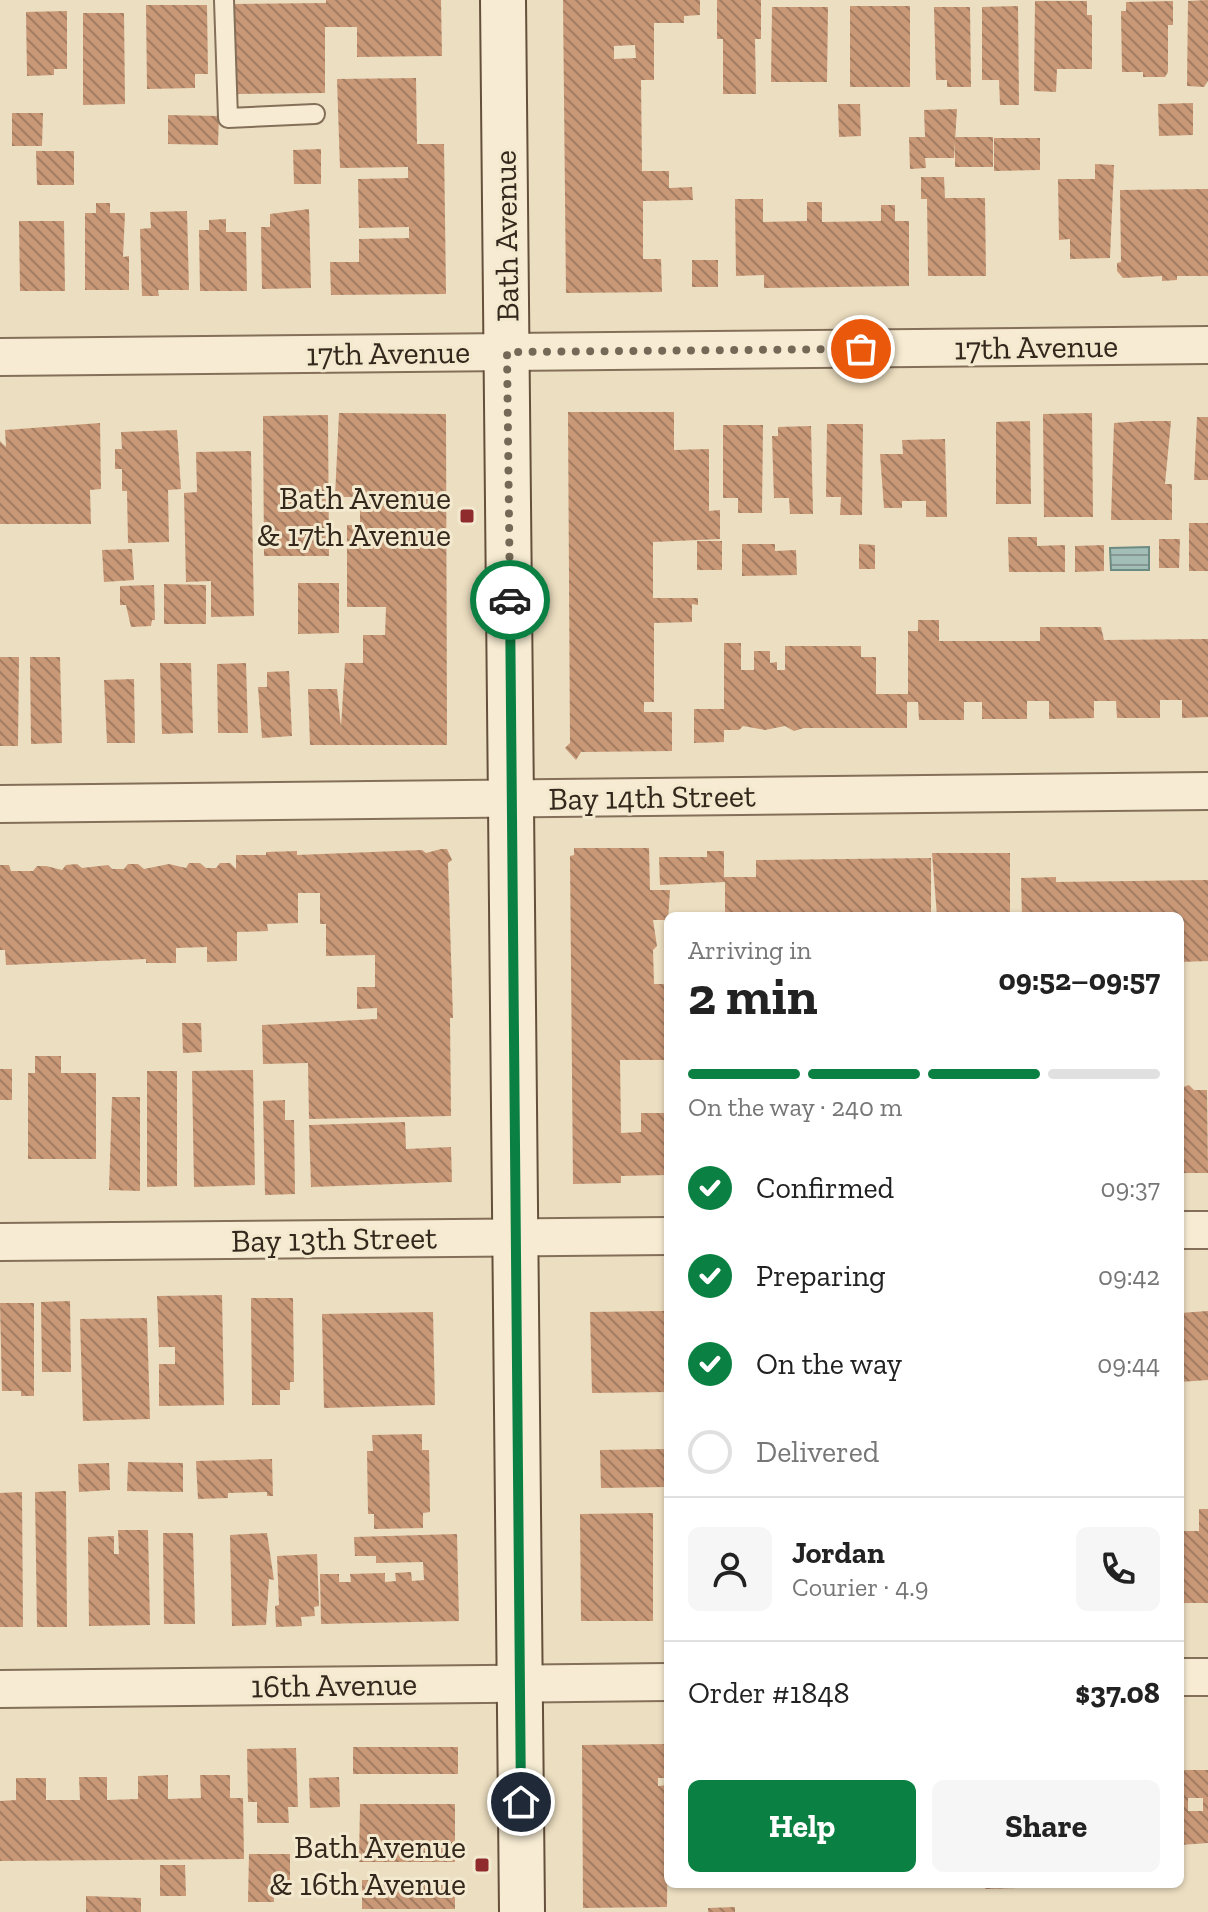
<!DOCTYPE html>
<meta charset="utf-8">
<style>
:root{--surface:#fff;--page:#f6f6f6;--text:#222;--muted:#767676;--line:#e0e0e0;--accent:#0b8043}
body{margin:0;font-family:"Zilla Slab",serif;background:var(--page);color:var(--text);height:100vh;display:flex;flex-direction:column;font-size:30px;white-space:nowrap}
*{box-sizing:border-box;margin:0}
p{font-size:26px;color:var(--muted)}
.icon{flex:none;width:44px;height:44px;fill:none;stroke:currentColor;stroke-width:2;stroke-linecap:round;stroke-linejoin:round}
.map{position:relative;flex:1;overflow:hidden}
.panel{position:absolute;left:664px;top:912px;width:520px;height:976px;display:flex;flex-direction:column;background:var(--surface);border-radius:12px;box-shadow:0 2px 6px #0004}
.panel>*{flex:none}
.pin{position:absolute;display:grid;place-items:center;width:68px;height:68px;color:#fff;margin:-34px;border:4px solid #fff;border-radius:50%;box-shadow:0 2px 8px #0007}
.courier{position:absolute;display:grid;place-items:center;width:80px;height:80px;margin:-40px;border:6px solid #0b8043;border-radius:50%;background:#fff;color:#222;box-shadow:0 2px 10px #0007}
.head em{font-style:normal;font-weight:700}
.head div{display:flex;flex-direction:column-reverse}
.head{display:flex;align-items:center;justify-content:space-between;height:136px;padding:0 24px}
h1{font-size:52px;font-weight:700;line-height:60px}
.bar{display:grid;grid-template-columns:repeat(4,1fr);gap:12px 8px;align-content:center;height:96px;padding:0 24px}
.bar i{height:10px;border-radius:6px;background:var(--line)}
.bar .selected{background:var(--accent)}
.bar p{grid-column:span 4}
.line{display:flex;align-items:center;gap:20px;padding:0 24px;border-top:2px solid var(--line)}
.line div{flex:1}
.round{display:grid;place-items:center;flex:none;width:84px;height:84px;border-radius:12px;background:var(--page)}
ol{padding:0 24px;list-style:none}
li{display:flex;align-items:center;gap:24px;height:88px}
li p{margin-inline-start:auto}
li .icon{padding:8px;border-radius:50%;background:var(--accent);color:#fff;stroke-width:4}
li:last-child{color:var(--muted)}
li i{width:44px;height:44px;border:4px solid var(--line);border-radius:50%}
.cta{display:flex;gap:16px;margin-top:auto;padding:16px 24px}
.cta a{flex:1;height:92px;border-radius:12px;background:var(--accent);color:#fff;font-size:32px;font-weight:700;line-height:92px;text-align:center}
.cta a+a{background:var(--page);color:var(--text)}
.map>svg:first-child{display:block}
.water{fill:url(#water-rules);stroke:#6b8b83;stroke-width:2}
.building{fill:url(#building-back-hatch);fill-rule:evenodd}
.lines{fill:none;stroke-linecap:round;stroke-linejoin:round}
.lane-casing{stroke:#846f59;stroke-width:22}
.street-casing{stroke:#846f59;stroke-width:40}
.secondary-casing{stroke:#65503c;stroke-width:48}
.lane{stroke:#f7ecd3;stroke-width:18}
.street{stroke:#f7ecd3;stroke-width:36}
.secondary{stroke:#f7ecd3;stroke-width:44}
.done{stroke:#746856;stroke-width:8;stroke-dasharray:0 14.4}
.route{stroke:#0b8043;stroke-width:10}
.poi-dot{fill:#902b2d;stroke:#f3e9cf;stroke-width:3}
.labels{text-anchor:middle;stroke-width:6;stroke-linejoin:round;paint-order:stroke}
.street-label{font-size:32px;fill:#34281d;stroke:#f3e9cf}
.poi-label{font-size:32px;fill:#34281d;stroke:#f3e9cf;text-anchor:end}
</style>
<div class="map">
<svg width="1208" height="1912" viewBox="0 0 1208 1912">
<defs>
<pattern id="water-rules" width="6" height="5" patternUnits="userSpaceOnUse" patternTransform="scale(2)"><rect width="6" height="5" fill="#a3beb6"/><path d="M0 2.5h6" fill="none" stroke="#869a93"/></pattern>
<pattern id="building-back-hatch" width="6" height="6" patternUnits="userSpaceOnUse" patternTransform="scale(2)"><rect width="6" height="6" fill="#c89877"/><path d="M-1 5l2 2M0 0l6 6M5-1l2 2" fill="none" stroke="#a37c61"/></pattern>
</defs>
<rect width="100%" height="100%" fill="#ecdec0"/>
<path class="water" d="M 1149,547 L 1149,570 L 1111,570 L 1110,548 Z"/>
<path class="building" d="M 326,0 L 441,0 L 442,56 L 357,57 L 357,27 L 325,27 L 325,93 L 234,94 L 233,4 L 326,3 Z
M 563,0 L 700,0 L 700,15 L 684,16 L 684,23 L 654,23 L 654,80 L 641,80 L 642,171 L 669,171 L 669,188 L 692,187 L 693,200 L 643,201 L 643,259 L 661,259 L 662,292 L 566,293 ZM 635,45 L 636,58 L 614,59 L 614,46 Z
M 717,0 L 761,0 L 761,39 L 755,39 L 756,94 L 723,94 L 723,39 L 717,39 Z
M 1208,0 L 1208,81 L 1204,87 L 1187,86 L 1188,1 Z
M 1035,1 L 1087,1 L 1087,15 L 1092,15 L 1092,69 L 1057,69 L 1056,92 L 1034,91 Z
M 1173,1 L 1173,25 L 1168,25 L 1168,72 L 1165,77 L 1143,77 L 1143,72 L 1122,72 L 1121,11 L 1126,11 L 1126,2 Z
M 146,5 L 207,5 L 208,74 L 195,74 L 195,88 L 147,89 Z
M 850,6 L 910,6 L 910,87 L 850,87 Z
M 1018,6 L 1019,105 L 1000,105 L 999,80 L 982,80 L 982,7 Z
M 772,7 L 828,7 L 827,82 L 771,82 Z
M 934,7 L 970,7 L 971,87 L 947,87 L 947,80 L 936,80 Z
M 67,11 L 67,69 L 54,69 L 54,75 L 27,76 L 26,12 Z
M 83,13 L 124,13 L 125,104 L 83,105 Z
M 416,78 L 417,144 L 444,144 L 446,294 L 331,295 L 330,262 L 359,262 L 359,239 L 409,238 L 409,227 L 359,228 L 358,179 L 408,178 L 408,167 L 340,168 L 337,79 Z
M 1193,103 L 1193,135 L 1159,136 L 1158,104 Z
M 838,104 L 860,104 L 861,136 L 839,137 Z
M 957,109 L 954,158 L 925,158 L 926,168 L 910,169 L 909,137 L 925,137 L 924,110 Z
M 12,113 L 43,113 L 42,146 L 12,146 Z
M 168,115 L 219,116 L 218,145 L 168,144 Z
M 955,137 L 993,137 L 993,167 L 955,167 Z
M 994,138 L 1040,138 L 1040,170 L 994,171 Z
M 321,149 L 321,184 L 294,184 L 293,150 Z
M 36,151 L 74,151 L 74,185 L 37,185 Z
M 1095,164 L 1114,165 L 1110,258 L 1070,259 L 1070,239 L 1059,240 L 1058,179 L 1095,179 Z
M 921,177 L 944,177 L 945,198 L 985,198 L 986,276 L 928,276 L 927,199 L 921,199 Z
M 1208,189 L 1208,276 L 1177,276 L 1177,280 L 1162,281 L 1162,276 L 1123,278 L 1117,271 L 1117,263 L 1121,262 L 1120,190 Z
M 735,199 L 763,199 L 763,222 L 807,221 L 807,202 L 822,202 L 822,222 L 881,221 L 881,205 L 895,205 L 895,221 L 909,221 L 909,286 L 764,288 L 764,275 L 736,276 Z
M 96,203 L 110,203 L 110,213 L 125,213 L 123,257 L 129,256 L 129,290 L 85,290 L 85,213 L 96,213 Z
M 309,209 L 311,288 L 262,289 L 261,227 L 270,227 L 270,214 Z
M 187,211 L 189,290 L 158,290 L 159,296 L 142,296 L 140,229 L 151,228 L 150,212 Z
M 226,219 L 226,232 L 246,232 L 247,291 L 200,291 L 199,230 L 209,230 L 209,220 Z
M 19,221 L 64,221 L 65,291 L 20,291 Z
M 692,260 L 718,260 L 718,287 L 692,287 Z
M 568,412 L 674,412 L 674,450 L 709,449 L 709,511 L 720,510 L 720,539 L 653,542 L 653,598 L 698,598 L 698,605 L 692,604 L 692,622 L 654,623 L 654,702 L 644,702 L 644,712 L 672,712 L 672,751 L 581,752 L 576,760 L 565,748 L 570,743 Z
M 339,413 L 446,414 L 447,745 L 310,745 L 308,689 L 337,689 L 341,727 L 345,663 L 363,663 L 363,635 L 385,635 L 386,607 L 347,607 L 347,525 L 360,525 L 360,497 L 335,497 Z
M 1092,413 L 1093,517 L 1044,517 L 1043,414 Z
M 328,415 L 329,556 L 264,556 L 263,416 Z
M 1197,417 L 1208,417 L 1208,480 L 1194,480 Z
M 1030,421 L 1031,504 L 996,504 L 996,422 Z
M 1142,421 L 1171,421 L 1165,484 L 1172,484 L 1172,520 L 1111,520 L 1114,423 Z
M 100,423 L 101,489 L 90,490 L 91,524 L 0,524 L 0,441 L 6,447 L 5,430 Z
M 827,424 L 863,424 L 862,515 L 840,515 L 841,497 L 826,497 Z
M 723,425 L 763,425 L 762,513 L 738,513 L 738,498 L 723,498 Z
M 811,426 L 813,514 L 790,514 L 789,498 L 774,498 L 772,436 L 778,436 L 778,427 Z
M 177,430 L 181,489 L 168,490 L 169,542 L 128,543 L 127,491 L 122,491 L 122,469 L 115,469 L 115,449 L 122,449 L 121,432 Z
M 945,439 L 947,517 L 926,517 L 926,501 L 902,501 L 902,508 L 884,508 L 880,454 L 903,454 L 902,440 Z
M 251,451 L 254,616 L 211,617 L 211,581 L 186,582 L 184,493 L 197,492 L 196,452 Z
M 1189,523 L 1208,523 L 1208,571 L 1189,571 Z
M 1008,537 L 1037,537 L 1037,546 L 1065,545 L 1065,572 L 1009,572 Z
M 1159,539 L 1180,539 L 1179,568 L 1159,568 Z
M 697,541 L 722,541 L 722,570 L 697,570 Z
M 742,544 L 775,544 L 775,551 L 796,550 L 797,575 L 742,576 Z
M 859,544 L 875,545 L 875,569 L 859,569 Z
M 1104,545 L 1104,571 L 1075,572 L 1075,546 Z
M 132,549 L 134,580 L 104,582 L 102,550 Z
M 298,583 L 339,583 L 339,633 L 298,634 Z
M 164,584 L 206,585 L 206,624 L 164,624 Z
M 154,585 L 155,620 L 152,620 L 151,626 L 131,627 L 126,605 L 120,605 L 120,586 Z
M 918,620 L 939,620 L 939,641 L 1040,641 L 1040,627 L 1101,627 L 1104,640 L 1208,639 L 1208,717 L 1182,718 L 1182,700 L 1160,700 L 1160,718 L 1117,718 L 1116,701 L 1094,701 L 1094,718 L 1049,719 L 1049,701 L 1027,701 L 1027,719 L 982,719 L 982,702 L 964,702 L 964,720 L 919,720 L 918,702 L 907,702 L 907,728 L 804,728 L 794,731 L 785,726 L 765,730 L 743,726 L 739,730 L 724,730 L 724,742 L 694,743 L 694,709 L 724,709 L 724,643 L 741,643 L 741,670 L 754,670 L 754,651 L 770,651 L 770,663 L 777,662 L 777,670 L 785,670 L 785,646 L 861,646 L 861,657 L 876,657 L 876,694 L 908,694 L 908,631 L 918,631 Z
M 0,657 L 19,657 L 18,746 L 0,746 Z
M 30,657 L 60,657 L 62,743 L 31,744 Z
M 160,663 L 191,663 L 193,733 L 162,734 Z
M 246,663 L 248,733 L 218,733 L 217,664 Z
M 289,671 L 292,736 L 262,738 L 258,687 L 267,687 L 267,672 Z
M 134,679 L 135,743 L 107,743 L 104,680 Z
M 574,848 L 649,848 L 650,890 L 670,890 L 668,920 L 653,920 L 657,946 L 653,950 L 654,984 L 668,984 L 668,1060 L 620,1060 L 621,1133 L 641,1132 L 641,1113 L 668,1113 L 668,1175 L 621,1176 L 621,1183 L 573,1184 L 570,856 L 574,855 Z
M 441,849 L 447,849 L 452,860 L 448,863 L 453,1018 L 450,1018 L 451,1116 L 309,1119 L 308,1063 L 263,1064 L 262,1025 L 377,1019 L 377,1008 L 357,1009 L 357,987 L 375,987 L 375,955 L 326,956 L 326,924 L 320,924 L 320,893 L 298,893 L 298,923 L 267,924 L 268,931 L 237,932 L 237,961 L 207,962 L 207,947 L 176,948 L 176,963 L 146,963 L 146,959 L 6,965 L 5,950 L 0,950 L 0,865 L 9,865 L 11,871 L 33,871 L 37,866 L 46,866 L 62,870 L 66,865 L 77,864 L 82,868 L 108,865 L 112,869 L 124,869 L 128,864 L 138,864 L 144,869 L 169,864 L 186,868 L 189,863 L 200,863 L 206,868 L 216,868 L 220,863 L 230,863 L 236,869 L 236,855 L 266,855 L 266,852 L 297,851 L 297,855 L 422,850 L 426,853 Z
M 707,851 L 724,851 L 724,877 L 756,877 L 756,860 L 931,858 L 931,913 L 725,916 L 725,882 L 660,885 L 659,857 L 707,857 Z
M 932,853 L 1010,853 L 1010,912 L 1004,912 L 1004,916 L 952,913 L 952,916 L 937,916 Z
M 1056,877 L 1056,882 L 1208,880 L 1208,961 L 1180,962 L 1180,916 L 1022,916 L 1021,878 Z
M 182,1023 L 201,1023 L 202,1052 L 183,1053 Z
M 35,1056 L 61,1056 L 61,1073 L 96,1073 L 96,1159 L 28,1159 L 28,1073 L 35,1073 Z
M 0,1069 L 12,1069 L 12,1100 L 0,1100 Z
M 253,1070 L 255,1185 L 194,1187 L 192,1071 Z
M 147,1071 L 177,1071 L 177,1186 L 147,1187 Z
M 1189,1085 L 1194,1090 L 1207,1090 L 1208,1173 L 1180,1173 L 1180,1088 Z
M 112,1097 L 140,1097 L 140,1191 L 109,1190 Z
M 285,1100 L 285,1120 L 294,1120 L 295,1194 L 265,1195 L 263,1101 Z
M 405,1122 L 406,1149 L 451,1147 L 452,1182 L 311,1187 L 309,1125 Z
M 222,1295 L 224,1405 L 159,1406 L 159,1364 L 175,1364 L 175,1347 L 159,1347 L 157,1296 Z
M 251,1298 L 293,1298 L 294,1382 L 290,1382 L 290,1390 L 280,1390 L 280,1405 L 252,1405 Z
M 70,1301 L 71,1372 L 42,1372 L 41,1302 Z
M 0,1303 L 34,1303 L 34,1396 L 21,1396 L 21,1391 L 2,1391 Z
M 664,1311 L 666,1392 L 592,1393 L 590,1312 Z
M 1208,1311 L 1208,1380 L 1180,1382 L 1180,1313 Z
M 433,1312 L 435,1405 L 324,1408 L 322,1314 Z
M 147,1318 L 150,1419 L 83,1421 L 80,1319 Z
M 422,1434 L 422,1450 L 429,1450 L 430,1512 L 423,1513 L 423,1528 L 374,1529 L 374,1514 L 368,1514 L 367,1451 L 373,1451 L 372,1435 Z
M 668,1449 L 668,1487 L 601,1488 L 600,1450 Z
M 272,1459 L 273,1496 L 267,1496 L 267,1492 L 228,1493 L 228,1498 L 198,1499 L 196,1461 Z
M 128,1462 L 183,1463 L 183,1492 L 127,1491 Z
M 109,1463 L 110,1490 L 79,1492 L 78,1464 Z
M 66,1491 L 67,1627 L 37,1627 L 35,1492 Z
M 22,1492 L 23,1627 L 0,1627 L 0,1493 Z
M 1199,1509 L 1208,1509 L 1208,1603 L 1180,1603 L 1180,1531 L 1199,1531 Z
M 653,1513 L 653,1621 L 581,1621 L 580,1514 Z
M 118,1530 L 148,1530 L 150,1625 L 89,1626 L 88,1537 L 114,1536 L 114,1554 L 119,1554 Z
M 163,1533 L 193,1533 L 195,1624 L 164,1624 Z
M 267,1533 L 274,1580 L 269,1579 L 266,1625 L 232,1626 L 230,1535 Z
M 457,1534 L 459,1621 L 321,1624 L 320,1574 L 339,1574 L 339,1582 L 351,1582 L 350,1574 L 385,1573 L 385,1582 L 396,1581 L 395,1573 L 411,1572 L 412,1581 L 424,1580 L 423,1562 L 376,1563 L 376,1556 L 355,1556 L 354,1537 Z
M 317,1554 L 319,1606 L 314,1607 L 315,1616 L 301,1617 L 302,1626 L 276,1627 L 275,1606 L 279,1605 L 277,1556 Z
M 668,1744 L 668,1778 L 658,1778 L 658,1786 L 668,1785 L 667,1907 L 583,1908 L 582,1745 Z
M 353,1747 L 458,1747 L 458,1774 L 353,1774 Z
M 296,1748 L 298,1807 L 288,1807 L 289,1823 L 257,1823 L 257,1802 L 248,1802 L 247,1749 Z
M 1180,1770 L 1208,1770 L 1208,1843 L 1180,1845 ZM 1188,1798 L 1203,1798 L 1203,1811 L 1188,1811 Z
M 168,1775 L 168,1799 L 201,1798 L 200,1775 L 230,1775 L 230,1798 L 243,1798 L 244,1859 L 0,1861 L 0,1801 L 16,1800 L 16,1778 L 46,1778 L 46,1800 L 80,1800 L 79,1777 L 107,1777 L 107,1800 L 138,1799 L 138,1776 Z
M 339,1777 L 340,1807 L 310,1808 L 309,1778 Z
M 360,1804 L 455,1804 L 455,1862 L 359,1862 Z
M 249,1854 L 290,1854 L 290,1889 L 273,1889 L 274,1902 L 248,1902 Z
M 160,1865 L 185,1865 L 186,1896 L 160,1896 Z
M 362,1880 L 455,1880 L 455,1909 L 362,1909 Z
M 985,1884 L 1020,1884 L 1020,1888 L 985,1889 Z
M 1051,1884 L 1102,1884 L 1102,1887 L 1051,1887 Z
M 86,1896 L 141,1898 L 141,1912 L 86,1912 Z
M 735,1907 L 735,1912 L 708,1912 L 708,1908 Z"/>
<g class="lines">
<defs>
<path id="lane" d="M 224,0 L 228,118 L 315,114"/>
<path id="street" d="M 0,357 L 1208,345
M 0,804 L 1208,791
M 1180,1230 L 1208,1230
M 0,1242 L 668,1236
M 1180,1677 L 1208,1677
M 0,1689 L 668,1682"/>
<path id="secondary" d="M 503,0 L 522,1912"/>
</defs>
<use href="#lane" class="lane-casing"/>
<use href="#street" class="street-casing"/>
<use href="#secondary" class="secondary-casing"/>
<use href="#lane" class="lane"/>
<use href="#street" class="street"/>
<use href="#secondary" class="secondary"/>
</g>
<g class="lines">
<path class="done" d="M 510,600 L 507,352 L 861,349"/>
<path class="route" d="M 510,600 L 521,1802"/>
</g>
<g class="poi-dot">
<rect x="459" y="508" width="16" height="16" rx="4"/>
<rect x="474" y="1857" width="16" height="16" rx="4"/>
</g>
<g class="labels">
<g class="street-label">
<text transform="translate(506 236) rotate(-91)" y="11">Bath Avenue</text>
<text transform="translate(1036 347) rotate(-1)" y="11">17th Avenue</text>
<text transform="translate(388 353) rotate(-1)" y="11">17th Avenue</text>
<text transform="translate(652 797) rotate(-1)" y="11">Bay 14th Street</text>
<text transform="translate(334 1239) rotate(-1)" y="11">Bay 13th Street</text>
<text transform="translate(334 1685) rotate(-1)" y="11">16th Avenue</text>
</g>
<g class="poi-label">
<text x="451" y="509">Bath Avenue<tspan x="451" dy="37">&amp; 17th Avenue</tspan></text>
<text x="466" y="1858">Bath Avenue<tspan x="466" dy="37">&amp; 16th Avenue</tspan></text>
</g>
</g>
</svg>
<div class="pin" style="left:861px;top:349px;background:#ea580c"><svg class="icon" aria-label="bag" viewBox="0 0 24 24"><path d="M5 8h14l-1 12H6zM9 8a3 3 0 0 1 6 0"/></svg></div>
<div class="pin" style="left:521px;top:1802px;background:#1f2937"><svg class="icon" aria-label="home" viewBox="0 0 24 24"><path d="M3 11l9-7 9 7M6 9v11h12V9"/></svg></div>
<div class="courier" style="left:510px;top:600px"><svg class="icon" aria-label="car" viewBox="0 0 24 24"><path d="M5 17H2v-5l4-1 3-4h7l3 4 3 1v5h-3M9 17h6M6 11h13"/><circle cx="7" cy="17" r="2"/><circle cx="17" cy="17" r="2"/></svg></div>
<section class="panel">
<div class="head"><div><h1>2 min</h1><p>Arriving in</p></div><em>09:52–09:57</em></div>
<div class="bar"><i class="selected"></i><i class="selected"></i><i class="selected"></i><i></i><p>On the way · 240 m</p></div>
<ol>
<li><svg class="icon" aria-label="check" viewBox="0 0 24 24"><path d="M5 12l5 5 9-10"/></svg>Confirmed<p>09:37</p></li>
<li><svg class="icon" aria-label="check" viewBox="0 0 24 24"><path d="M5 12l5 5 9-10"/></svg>Preparing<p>09:42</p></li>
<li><svg class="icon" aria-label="check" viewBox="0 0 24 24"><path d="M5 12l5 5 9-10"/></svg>On the way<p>09:44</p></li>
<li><i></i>Delivered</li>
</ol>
<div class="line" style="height:144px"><a class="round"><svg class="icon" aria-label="person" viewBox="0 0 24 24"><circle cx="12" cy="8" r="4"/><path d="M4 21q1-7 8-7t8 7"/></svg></a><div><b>Jordan</b><p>Courier · 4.9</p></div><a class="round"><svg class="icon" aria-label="phone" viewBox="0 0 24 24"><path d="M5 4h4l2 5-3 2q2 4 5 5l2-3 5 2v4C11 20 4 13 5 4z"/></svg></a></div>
<div class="line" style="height:104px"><div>Order #1848</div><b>$37.08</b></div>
<div class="cta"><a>Help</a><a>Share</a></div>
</section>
</div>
